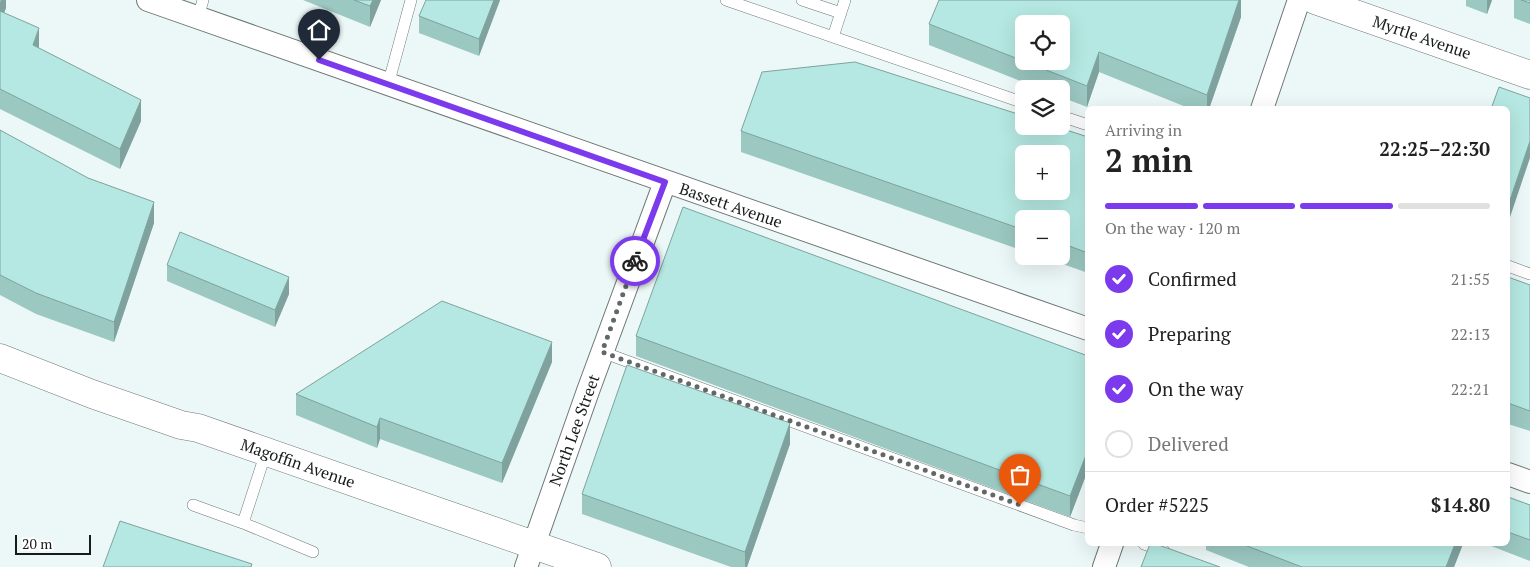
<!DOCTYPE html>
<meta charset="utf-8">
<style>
:root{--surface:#fff;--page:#f2f2f2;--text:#222;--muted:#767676;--line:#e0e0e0;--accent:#7c3aed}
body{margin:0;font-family:"PT Serif",serif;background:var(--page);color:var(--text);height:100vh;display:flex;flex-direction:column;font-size:19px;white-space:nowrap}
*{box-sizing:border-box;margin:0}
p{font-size:16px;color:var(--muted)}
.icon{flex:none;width:28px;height:28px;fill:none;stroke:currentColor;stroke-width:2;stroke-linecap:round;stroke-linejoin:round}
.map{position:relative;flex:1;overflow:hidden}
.side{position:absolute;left:1085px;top:106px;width:425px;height:440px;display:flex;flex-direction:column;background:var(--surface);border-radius:8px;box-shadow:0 5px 20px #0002}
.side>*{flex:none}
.controls{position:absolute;left:1015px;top:15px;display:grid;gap:10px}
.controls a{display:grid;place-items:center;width:55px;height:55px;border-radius:8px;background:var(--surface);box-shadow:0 5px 20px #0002;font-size:25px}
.scale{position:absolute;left:15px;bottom:12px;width:76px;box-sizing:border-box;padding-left:5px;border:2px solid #171b1a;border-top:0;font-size:14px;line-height:18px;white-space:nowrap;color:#171b1a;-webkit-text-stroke:4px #fff;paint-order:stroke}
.pin{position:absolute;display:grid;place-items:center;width:42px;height:42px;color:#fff;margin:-51px -21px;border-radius:50% 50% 50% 0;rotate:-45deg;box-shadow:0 0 5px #0007}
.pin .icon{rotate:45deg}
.courier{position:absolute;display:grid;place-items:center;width:50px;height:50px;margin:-25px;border:4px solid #7c3aed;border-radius:50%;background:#fff;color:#222;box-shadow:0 1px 6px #0007}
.summary em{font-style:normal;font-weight:800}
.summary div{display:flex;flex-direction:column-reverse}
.summary{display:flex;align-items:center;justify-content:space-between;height:85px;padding:0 20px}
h1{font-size:32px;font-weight:800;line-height:38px}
.bar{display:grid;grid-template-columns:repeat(4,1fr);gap:8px 5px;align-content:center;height:60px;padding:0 20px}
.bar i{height:6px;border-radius:4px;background:var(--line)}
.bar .selected{background:var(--accent)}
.bar p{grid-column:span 4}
.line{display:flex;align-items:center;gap:12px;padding:0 20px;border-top:1px solid var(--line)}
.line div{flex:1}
ol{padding:0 20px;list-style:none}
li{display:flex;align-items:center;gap:15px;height:55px}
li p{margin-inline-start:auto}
li .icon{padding:5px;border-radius:50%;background:var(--accent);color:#fff;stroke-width:4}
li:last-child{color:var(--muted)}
li i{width:28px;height:28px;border:2px solid var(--line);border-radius:50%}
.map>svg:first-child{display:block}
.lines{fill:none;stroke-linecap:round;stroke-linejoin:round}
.lane-casing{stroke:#6e7877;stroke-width:12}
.street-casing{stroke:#6e7877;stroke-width:24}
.secondary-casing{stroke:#6e7877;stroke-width:29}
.lane{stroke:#fff;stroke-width:11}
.street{stroke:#fff;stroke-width:22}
.secondary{stroke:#fff;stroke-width:28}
.wall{fill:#9cc8c2}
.shaded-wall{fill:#7fa29e}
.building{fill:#b5e8e2;stroke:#7fa29e;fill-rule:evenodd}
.done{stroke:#626867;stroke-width:5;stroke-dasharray:0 9}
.route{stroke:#7c3aed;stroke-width:6}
.labels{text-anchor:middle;stroke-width:4;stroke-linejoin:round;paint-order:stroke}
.street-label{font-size:16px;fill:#171b1a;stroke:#fff}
</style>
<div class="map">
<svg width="1530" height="567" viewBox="0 0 1530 567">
<rect width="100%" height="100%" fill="#ecf8f7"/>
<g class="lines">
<defs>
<path id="lane" d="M 726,0 L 1024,103
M 802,0 L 841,13
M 198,18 L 203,0
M 833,37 L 845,0
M 388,85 L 411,0
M 1061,116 L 1088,125
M 1508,266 L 1530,274
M 602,352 L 1074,525 L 1088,528
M 193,505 L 243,523 L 313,552
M 243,523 L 266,452
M 1144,544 L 1164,551"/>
<path id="street" d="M 148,0 L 1088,329
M 1262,109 L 1299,0
M 1508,474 L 1530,482
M 526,567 L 588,391 L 665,182
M 1104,567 L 1112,544"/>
<path id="secondary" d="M 1315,0 L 1530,75
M 0,358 L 92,394 L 181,425 L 198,428 L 597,567"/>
</defs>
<use href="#lane" class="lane-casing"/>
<use href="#street" class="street-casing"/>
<use href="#secondary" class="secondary-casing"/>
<use href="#lane" class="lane"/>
<use href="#street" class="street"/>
<use href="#secondary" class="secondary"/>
</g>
<path class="wall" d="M 0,0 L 6,0 L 6,8 L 4,13 L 39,48 L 141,121 L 120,169 L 0,109 Z
M 303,0 L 381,0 L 370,27 Z
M 500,0 L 479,56 L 419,33 L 419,16 Z
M 1241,0 L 1241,17 L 1209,109 L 1191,109 L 1099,72 L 1087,107 L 1061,97 L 1061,89 L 1041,89 L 929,45 L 929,24 Z
M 1466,0 L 1492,0 L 1487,14 L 1466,6 Z
M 1514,0 L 1530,0 L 1530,24 L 1514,18 Z
M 0,130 L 154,223 L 114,342 L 36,314 L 0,295 Z
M 741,131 L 1088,137 L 1088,273 L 1040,256 L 1061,256 L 1061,219 L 1024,219 L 1024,251 L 741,152 Z
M 167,265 L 289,294 L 275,327 L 167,281 Z
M 1508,277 L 1530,285 L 1530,431 L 1508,424 Z
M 636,336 L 1088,356 L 1088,470 L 1070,517 L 636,356 Z
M 552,362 L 502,483 L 380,439 L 377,448 L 296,415 L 296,394 Z
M 790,444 L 747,567 L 731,567 L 582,514 L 582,494 Z
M 1508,497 L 1530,505 L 1530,561 L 1486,544 L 1508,544 Z
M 1206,544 L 1463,544 L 1454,567 L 1249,567 L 1206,550 Z"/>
<path class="shaded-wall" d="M 1,0 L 6,0 L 6,8 L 0,23 L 0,3 Z
M 373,0 L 381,0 L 370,27 L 370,6 Z
M 494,0 L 500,0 L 479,56 L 479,39 Z
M 1239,0 L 1241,0 L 1241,17 L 1209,109 L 1207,109 L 1207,95 Z
M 1487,0 L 1492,0 L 1487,14 Z
M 39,28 L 39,48 L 33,45 Z
M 1099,52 L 1099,72 L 1087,107 L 1087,86 Z
M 141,100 L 141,121 L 120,169 L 120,149 Z
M 1530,141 L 1530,158 L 1508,223 L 1508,206 Z
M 154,202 L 154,223 L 114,342 L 114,322 Z
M 289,277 L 289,294 L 275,327 L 275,310 Z
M 552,342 L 552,362 L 502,483 L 502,463 Z
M 380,418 L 380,439 L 377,448 L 377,427 Z
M 790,423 L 790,444 L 747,567 L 745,567 L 745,552 Z
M 1088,450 L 1088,470 L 1070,517 L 1070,496 Z
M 1455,544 L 1463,544 L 1454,567 L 1446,567 Z"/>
<path class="building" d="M 354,0 L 373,0 L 370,6 Z
M 426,0 L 494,0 L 479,39 L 419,16 Z
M 939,0 L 1239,0 L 1207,95 L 1099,52 L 1087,86 L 929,24 ZM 1024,24 L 1061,24 L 1061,61 L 1024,61 Z
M 1521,0 L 1530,0 L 1530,3 Z
M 0,11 L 39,28 L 33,45 L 141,100 L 120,149 L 0,89 Z
M 855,62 L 1024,116 L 1024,126 L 1054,126 L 1088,137 L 1088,253 L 1061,243 L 1061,219 L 1024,219 L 1024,230 L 741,131 L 762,72 ZM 1024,154 L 1061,154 L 1061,191 L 1024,191 Z
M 1499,87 L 1530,98 L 1530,141 L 1508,206 L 1508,109 L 1491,109 Z
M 0,130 L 88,178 L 154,202 L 114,322 L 36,293 L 0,275 Z
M 683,207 L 1088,356 L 1088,450 L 1070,496 L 636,336 Z
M 180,232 L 289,277 L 275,310 L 167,265 Z
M 1508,277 L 1530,285 L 1530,411 L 1508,403 Z
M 442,301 L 552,342 L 502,463 L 380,418 L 377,427 L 296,394 Z
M 627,365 L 790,423 L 745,552 L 582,494 Z
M 1508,497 L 1530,505 L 1530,540 L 1508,532 Z
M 120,521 L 252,564 L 251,567 L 103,567 Z
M 1150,544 L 1156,544 L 1220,567 L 1141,567 Z
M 1242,544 L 1455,544 L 1446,567 L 1302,567 Z"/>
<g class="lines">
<path class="done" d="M 635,261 L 602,352 L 1020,505"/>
<path class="route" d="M 319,60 L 665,182 L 635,261"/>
</g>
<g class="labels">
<g class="street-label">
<text transform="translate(1422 37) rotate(19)" y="6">Myrtle Avenue</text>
<text transform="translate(731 205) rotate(19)" y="6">Bassett Avenue</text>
<text transform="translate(574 430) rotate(-70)" y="6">North Lee Street</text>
<text transform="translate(298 463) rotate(19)" y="6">Magoffin Avenue</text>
</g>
</g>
</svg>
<div class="controls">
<a><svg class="icon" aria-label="locate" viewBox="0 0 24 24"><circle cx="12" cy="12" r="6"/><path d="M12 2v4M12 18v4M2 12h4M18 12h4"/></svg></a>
<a><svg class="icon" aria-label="layers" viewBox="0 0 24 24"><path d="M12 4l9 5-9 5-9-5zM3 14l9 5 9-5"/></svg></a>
<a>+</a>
<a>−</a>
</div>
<div class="scale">20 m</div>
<div class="pin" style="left:1020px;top:505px;background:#ea580c"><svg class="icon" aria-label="bag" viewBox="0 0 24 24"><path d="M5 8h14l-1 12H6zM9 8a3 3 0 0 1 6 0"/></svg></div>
<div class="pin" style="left:319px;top:60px;background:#1f2937"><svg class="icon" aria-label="home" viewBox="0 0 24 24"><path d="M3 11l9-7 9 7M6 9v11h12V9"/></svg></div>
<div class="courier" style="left:635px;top:261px"><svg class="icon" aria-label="bike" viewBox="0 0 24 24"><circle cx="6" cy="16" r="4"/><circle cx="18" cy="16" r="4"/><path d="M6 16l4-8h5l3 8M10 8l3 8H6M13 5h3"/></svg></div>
<section class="side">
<div class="summary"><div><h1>2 min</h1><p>Arriving in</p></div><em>22:25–22:30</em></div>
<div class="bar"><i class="selected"></i><i class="selected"></i><i class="selected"></i><i></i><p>On the way · 120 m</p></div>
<ol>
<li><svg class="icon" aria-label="check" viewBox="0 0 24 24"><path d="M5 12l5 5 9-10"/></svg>Confirmed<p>21:55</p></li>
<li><svg class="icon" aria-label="check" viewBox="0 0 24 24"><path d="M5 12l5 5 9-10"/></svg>Preparing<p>22:13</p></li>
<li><svg class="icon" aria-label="check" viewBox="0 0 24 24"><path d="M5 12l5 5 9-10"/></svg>On the way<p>22:21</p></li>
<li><i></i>Delivered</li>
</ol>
<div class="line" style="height:65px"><div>Order #5225</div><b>$14.80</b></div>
</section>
</div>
